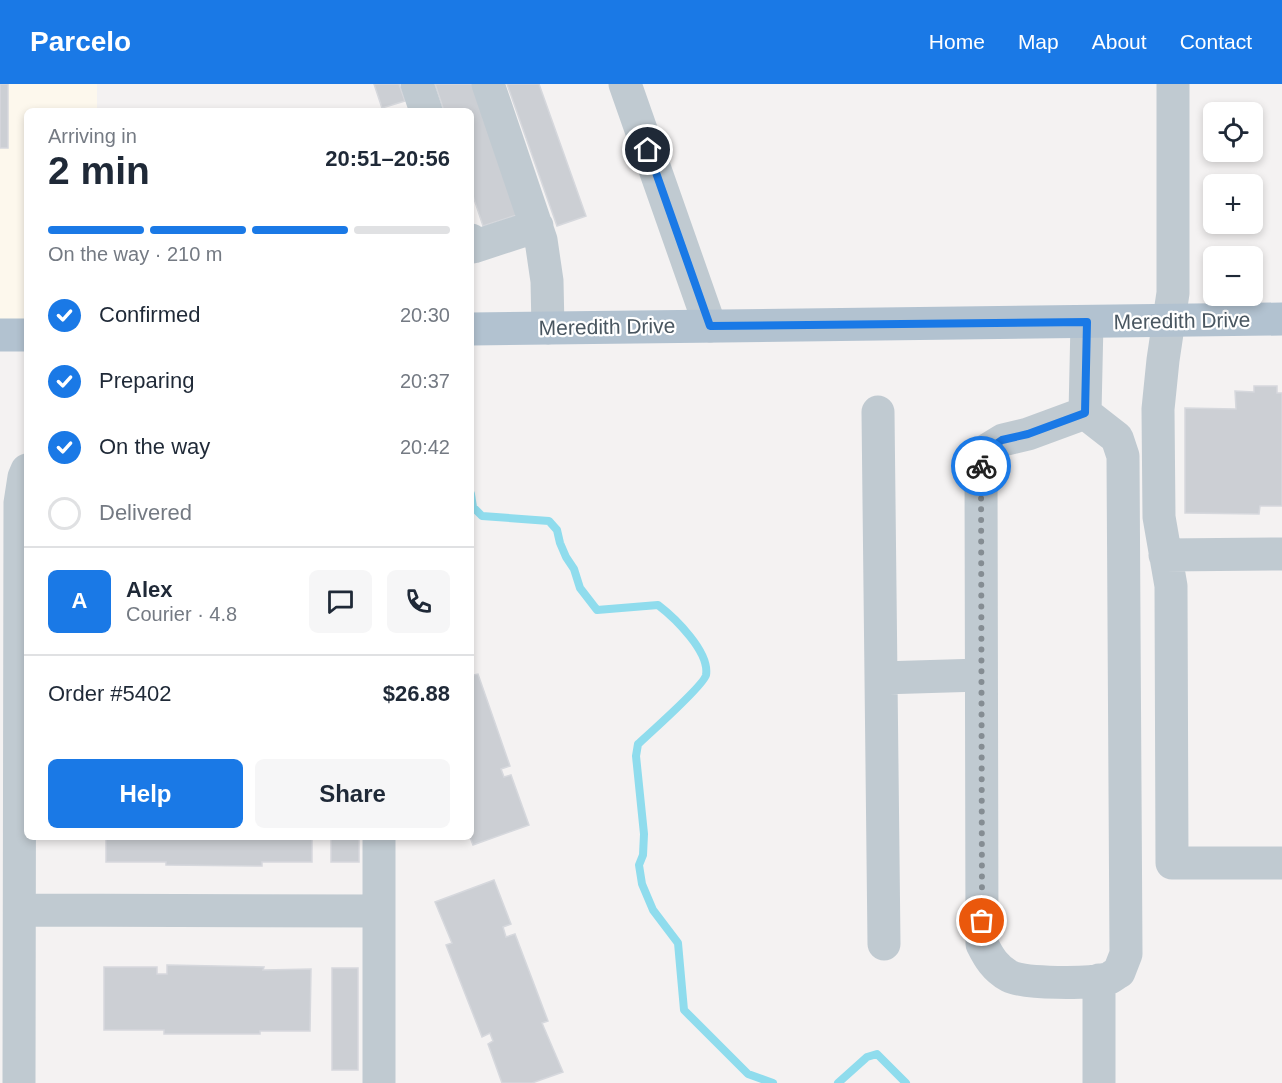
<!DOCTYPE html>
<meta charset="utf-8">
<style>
:root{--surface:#fff;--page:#f6f6f7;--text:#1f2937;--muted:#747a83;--line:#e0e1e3;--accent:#1a79e6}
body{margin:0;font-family:Helvetica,sans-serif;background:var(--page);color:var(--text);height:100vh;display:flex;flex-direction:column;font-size:22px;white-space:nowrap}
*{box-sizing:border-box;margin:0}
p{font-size:20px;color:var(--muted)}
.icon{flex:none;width:33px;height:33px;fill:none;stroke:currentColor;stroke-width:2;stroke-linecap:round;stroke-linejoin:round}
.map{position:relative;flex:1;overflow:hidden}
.drawer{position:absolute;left:24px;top:24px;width:450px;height:732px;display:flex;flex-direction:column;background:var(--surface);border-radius:9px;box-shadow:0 3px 9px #0003}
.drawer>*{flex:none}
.controls{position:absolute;left:1203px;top:18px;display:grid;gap:12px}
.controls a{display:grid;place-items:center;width:60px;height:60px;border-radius:9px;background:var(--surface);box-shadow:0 3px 9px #0003;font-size:30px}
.pin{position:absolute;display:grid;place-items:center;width:51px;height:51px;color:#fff;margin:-26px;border:3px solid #fff;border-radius:50%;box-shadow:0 2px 6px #0007}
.courier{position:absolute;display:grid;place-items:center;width:60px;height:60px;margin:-30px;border:4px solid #1a79e6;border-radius:50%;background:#fff;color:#222;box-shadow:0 2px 8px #0007}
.head em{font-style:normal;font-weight:800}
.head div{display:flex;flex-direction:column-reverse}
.head{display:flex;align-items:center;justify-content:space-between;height:102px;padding:0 24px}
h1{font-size:39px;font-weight:800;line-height:45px}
.bar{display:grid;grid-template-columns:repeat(4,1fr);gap:9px 6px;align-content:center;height:72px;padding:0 24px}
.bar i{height:8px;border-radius:4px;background:var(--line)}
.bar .active{background:var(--accent)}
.bar p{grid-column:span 4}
.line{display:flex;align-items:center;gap:15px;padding:0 24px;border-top:2px solid var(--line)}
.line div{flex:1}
.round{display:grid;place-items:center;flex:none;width:63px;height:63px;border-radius:9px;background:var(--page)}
ol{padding:0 24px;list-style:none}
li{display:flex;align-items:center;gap:18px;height:66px}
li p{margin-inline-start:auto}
li .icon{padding:6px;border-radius:50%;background:var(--accent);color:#fff;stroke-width:4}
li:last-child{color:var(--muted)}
li i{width:33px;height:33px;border:3px solid var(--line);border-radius:50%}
.action{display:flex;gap:12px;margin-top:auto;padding:12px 24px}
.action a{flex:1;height:69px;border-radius:9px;background:var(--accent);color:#fff;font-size:24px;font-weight:800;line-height:69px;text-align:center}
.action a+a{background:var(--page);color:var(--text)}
header{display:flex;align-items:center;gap:36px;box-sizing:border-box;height:84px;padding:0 30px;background:var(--accent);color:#fff}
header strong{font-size:28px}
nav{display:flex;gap:33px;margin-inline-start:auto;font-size:21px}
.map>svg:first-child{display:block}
.commercial{fill:#fdf8ed}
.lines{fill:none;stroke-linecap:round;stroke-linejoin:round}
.stream{stroke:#8fdced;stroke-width:8}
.building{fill:#cccfd4;stroke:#d6d8dd;stroke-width:1.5}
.minor{stroke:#c0cad1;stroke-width:33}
.major{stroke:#b2c2d0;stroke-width:33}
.done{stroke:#858d93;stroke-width:6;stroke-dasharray:0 10.8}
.route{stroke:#1a79e6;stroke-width:8}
.labels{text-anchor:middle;stroke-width:4.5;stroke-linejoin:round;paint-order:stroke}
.street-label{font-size:21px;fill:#495660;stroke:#fff}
</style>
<header>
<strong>Parcelo</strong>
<nav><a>Home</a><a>Map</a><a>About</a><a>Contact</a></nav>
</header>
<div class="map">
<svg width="1282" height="999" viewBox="0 0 1282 999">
<rect width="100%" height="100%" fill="#f4f2f2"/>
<path class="commercial" d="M 0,0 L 97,0 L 97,27 L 27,27 L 27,251 L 0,251 Z"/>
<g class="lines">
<path class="stream" d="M 471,410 L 473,423 L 482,432 L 549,437 L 557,446 L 560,459 L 566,473 L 574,485 L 580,504 L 597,526 L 658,521 C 675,534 710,568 706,591 C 704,601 649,650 638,660 L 636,672 L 644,750 L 643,771 L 639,781 L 642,800 L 653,826 L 678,859 L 684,926 L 748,990 L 773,999
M 838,999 L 867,973 L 877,970 L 906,999"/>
</g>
<path class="building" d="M 0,0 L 8,0 L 8,64 L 0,64 Z
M 374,0 L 399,0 L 405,17 L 382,24 Z
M 435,0 L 473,0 L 517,131 L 483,142 L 471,106 L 471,27 L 444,27 Z
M 507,0 L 539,0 L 586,132 L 557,142 Z
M 1254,302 L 1277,302 L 1277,309 L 1282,309 L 1282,422 L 1260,422 L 1259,430 L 1185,429 L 1185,324 L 1236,325 L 1235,307 L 1254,308 Z
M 471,585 L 473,591 L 478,590 L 510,682 L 501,685 L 504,693 L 511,691 L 529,741 L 473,761 L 470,753 Z
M 106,753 L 312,753 L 312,778 L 262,778 L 262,782 L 166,781 L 166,778 L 106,778 Z
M 331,753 L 359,753 L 359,778 L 331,778 Z
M 494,796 L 511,840 L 503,843 L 506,853 L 515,850 L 548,937 L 542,939 L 563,988 L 532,999 L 502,999 L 488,960 L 493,957 L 490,949 L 482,953 L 446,861 L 452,859 L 435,818 Z
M 167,881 L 264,883 L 263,886 L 311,885 L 310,947 L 260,947 L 260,950 L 164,950 L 164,946 L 104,946 L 104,883 L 157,883 L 157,890 L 167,890 Z
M 332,884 L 358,884 L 358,986 L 332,986 Z"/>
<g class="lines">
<path class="minor" d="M 417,0 L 426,27
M 488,0 L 541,156 L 547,197 L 548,244
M 625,0 L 710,242
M 1173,0 L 1173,209 L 1163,276 L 1158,325 L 1159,433 L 1171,502 L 1172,779 L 1282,779
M 471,156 L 473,163 L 537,142
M 878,328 L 884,860
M 1085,329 L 1117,354 L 1123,372 L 1126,870 L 1119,888 C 1115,890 1111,894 1107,895 C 1089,900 1025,900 1009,892 C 995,884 989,874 982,860 L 981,381 L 985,367 L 1003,356 L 1028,350 Z
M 1085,329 L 1087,238
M 1165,471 L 1282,470
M 881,594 L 981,591
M 20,826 L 379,827
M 1099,896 L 1099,999
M 19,999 L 20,419 L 24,393 L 27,386
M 379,999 L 379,753"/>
<path class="major" d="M 471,245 L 1282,235
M 0,251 L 27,251"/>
</g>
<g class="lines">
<path class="done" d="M 981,382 L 982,837"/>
<path class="route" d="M 648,66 L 710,242 L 1087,238 L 1085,329 L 1028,350 L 1002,356 L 986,367 L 981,382"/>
</g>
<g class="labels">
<g class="street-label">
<text transform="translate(1182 237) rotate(-1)" y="7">Meredith Drive</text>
<text transform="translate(607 243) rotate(-1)" y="7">Meredith Drive</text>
</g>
</g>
</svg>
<div class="controls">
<a><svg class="icon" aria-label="locate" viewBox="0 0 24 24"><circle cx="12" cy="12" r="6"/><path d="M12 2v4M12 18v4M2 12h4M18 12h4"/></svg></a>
<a>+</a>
<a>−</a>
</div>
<div class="pin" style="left:982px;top:837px;background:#ea580c"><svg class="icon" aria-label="bag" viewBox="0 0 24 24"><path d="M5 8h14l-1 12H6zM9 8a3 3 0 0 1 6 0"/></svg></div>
<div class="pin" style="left:648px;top:66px;background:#1f2937"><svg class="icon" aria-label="home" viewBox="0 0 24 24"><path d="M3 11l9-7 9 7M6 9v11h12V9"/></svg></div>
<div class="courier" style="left:981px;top:382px"><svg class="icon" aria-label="bike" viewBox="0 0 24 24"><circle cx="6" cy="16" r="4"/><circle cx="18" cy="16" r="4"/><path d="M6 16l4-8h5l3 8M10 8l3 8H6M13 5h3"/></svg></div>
<section class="drawer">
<div class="head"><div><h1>2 min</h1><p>Arriving in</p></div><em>20:51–20:56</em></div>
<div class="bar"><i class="active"></i><i class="active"></i><i class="active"></i><i></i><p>On the way · 210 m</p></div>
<ol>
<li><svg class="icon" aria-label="check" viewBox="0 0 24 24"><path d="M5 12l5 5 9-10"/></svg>Confirmed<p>20:30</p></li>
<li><svg class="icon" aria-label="check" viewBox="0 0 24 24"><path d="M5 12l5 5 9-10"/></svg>Preparing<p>20:37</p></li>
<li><svg class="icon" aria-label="check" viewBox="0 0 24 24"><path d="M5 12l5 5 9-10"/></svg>On the way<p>20:42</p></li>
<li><i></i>Delivered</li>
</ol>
<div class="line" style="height:108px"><b class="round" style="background:var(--accent);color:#fff">A</b><div><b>Alex</b><p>Courier · 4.8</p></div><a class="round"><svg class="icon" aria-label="chat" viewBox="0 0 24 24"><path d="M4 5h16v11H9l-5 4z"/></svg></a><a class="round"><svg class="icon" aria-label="phone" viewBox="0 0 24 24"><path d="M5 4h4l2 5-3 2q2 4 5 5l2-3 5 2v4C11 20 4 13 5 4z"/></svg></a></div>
<div class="line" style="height:78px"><div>Order #5402</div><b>$26.88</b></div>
<div class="action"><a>Help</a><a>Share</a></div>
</section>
</div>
